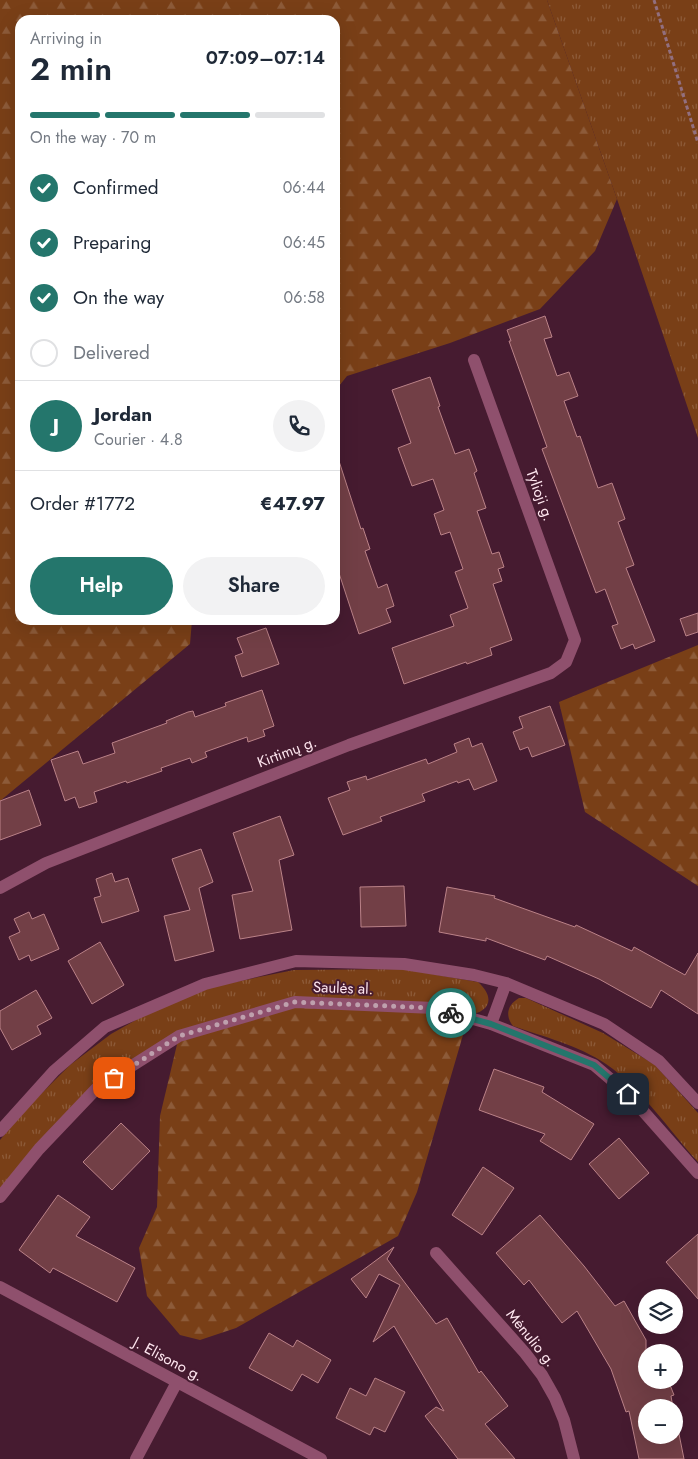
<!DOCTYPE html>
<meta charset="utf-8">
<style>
:root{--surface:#fff;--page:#f2f2f3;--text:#1f2937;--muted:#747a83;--line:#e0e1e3;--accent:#24766c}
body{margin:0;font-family:Jost,sans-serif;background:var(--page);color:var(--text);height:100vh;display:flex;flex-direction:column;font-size:19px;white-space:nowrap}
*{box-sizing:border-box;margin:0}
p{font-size:16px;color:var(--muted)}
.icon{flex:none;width:28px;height:28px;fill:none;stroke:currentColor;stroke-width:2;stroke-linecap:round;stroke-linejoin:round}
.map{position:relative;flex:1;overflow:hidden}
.drawer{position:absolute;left:15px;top:15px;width:325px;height:610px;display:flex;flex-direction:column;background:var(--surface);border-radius:15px;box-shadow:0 5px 20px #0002}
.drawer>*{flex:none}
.fabs{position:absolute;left:638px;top:1289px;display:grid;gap:10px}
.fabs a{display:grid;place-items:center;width:45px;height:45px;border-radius:50%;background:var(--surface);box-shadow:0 5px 20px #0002;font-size:25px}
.pin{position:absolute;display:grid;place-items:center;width:42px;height:42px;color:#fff;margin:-21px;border-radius:10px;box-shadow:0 2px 8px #0006}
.courier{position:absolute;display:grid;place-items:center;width:50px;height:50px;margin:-25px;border:4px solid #24766c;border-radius:50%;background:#fff;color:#222;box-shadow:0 1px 6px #0007}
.summary em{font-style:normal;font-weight:600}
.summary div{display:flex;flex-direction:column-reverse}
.summary{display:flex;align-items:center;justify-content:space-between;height:85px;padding:0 15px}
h1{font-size:32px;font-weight:600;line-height:38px}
.bar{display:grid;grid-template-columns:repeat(4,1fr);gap:8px 5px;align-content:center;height:60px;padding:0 15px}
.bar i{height:6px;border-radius:4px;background:var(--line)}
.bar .on{background:var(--accent)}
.bar p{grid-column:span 4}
.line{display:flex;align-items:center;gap:12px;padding:0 15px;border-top:1px solid var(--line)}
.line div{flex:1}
.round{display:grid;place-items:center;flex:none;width:52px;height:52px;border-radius:26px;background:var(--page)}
ol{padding:0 15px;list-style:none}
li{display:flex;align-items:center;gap:15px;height:55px}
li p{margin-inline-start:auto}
li .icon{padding:5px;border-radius:50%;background:var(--accent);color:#fff;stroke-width:4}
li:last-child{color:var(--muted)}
li i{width:28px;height:28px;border:2px solid var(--line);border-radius:50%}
.button{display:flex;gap:10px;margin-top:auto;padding:10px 15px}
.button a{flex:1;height:58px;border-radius:30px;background:var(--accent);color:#fff;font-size:20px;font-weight:600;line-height:58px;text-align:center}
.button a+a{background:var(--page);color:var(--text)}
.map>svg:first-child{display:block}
.grass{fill:url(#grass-tufts)}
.forest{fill:url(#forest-firs)}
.building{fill:#723f46;stroke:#bb8288}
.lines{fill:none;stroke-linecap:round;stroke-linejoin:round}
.path{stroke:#926f7f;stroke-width:3;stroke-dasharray:4 2.5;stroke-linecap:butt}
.minor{stroke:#8f506d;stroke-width:12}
.done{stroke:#bea0ad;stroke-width:5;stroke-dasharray:0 9}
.route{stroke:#24766c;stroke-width:6}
.labels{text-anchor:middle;stroke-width:4;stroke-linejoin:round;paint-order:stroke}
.street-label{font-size:15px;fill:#ffe7f0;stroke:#461b30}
</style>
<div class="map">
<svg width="698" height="1459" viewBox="0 0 698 1459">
<defs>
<pattern id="grass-tufts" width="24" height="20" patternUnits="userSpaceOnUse" patternTransform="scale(1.25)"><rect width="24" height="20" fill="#793f17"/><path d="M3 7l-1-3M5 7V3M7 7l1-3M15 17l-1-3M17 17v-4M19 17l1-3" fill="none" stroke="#8d5b39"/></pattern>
<pattern id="forest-firs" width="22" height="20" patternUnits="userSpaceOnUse" patternTransform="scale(1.25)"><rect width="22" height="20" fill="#793f17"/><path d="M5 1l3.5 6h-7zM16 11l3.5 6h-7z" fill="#8d5b39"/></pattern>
</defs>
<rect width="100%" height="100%" fill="#461b30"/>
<path class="grass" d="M 547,0 L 698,0 L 698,438 L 617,199 Z
M 403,969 L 478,982 C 495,997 491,1012 468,1015 L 180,1031 L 93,1085 L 0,1190 L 0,1140 L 27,1108 L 70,1065 L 111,1034 L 152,1011 L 205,988 L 294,970 Z
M 519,998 L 526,998 L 603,1033 L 655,1065 L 698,1113 L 698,1162 C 669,1130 642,1089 606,1064 C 578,1045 544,1037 513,1026 C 505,1016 507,1005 519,998 Z"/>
<path class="forest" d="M 0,0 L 547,0 L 617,199 L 595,251 L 540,309 L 450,343 L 347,376 L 335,391 L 335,20 L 20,20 L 20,620 L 192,620 L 190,644 L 0,801 Z
M 698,645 L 698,886 L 585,812 L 559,702 Z
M 295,1002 L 434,1008 L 468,1018 L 417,1192 L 398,1236 L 236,1328 L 200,1340 L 180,1335 L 147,1296 L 139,1248 L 157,1207 L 160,1116 L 179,1036 Z"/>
<path class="building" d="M 545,316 L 552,337 L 544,339 L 557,376 L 569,372 L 578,396 L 564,401 L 577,437 L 580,436 L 598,488 L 612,483 L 625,519 L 618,522 L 634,565 L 626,568 L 655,641 L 635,649 L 633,644 L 621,649 L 612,626 L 618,624 L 605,589 L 596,593 L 542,449 L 547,447 L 509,341 L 511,341 L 507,330 Z
M 430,377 L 440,406 L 438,407 L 455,454 L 469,449 L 477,471 L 474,473 L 486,508 L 477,511 L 492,554 L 499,552 L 504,567 L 498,569 L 502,581 L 493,584 L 512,640 L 490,648 L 492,655 L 467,664 L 466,662 L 404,684 L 392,648 L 454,626 L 450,615 L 468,608 L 455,572 L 463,569 L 450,532 L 441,535 L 434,514 L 444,510 L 433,479 L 412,486 L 398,448 L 411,443 L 392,390 Z
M 338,458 L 361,529 L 363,528 L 370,549 L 365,551 L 378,588 L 387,584 L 394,606 L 386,609 L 391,622 L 359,634 L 335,561 L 335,459 Z
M 698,613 L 698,632 L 686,636 L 680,619 Z
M 266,628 L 279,664 L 242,677 L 235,656 L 243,653 L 237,638 Z
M 262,690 L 274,726 L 263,730 L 265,736 L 248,742 L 247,737 L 205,752 L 207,757 L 192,763 L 190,758 L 161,768 L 162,771 L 127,783 L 126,781 L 94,792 L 97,802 L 79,808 L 75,797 L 65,801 L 51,760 L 78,751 L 83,764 L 115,753 L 112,743 L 167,723 L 166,721 L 188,712 L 193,711 L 195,717 L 226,706 L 225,703 Z
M 550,706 L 565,745 L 532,757 L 528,747 L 520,750 L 513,732 L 523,728 L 519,717 Z
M 469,738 L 472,747 L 482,743 L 497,781 L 474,790 L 469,779 L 458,783 L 457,781 L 422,794 L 425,801 L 380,817 L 382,821 L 343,835 L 328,798 L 350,790 L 347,782 L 366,776 L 367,780 L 426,759 L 428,764 L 457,752 L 454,744 Z
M 29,790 L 41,825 L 0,840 L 0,801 Z
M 280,816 L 294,855 L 279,860 L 292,930 L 240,939 L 232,895 L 253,891 L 233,833 Z
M 201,849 L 213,882 L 199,888 L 214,951 L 175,961 L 164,916 L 190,910 L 172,859 Z
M 112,873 L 115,882 L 128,878 L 139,911 L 102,923 L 94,898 L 101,896 L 96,879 Z
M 404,886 L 406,926 L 361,927 L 360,887 Z
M 447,887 L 495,896 L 494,898 L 575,927 L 576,925 L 632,951 L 634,947 L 685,975 L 698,953 L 698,1014 L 661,990 L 651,1008 L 599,979 L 547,956 L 545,960 L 486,938 L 486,941 L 439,932 Z
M 29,912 L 32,919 L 44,914 L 59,949 L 31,961 L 29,955 L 19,960 L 9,937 L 20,932 L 14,919 Z
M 100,942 L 124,985 L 92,1004 L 68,961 Z
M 36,990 L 52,1018 L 37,1026 L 41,1034 L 12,1050 L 0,1028 L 0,1011 Z
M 494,1069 L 544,1087 L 542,1092 L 594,1124 L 571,1160 L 540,1141 L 545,1134 L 479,1110 Z
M 121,1123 L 150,1151 L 112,1190 L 83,1162 Z
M 619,1138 L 649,1173 L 619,1199 L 589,1164 Z
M 483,1167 L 514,1188 L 482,1235 L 452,1215 Z
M 58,1195 L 90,1217 L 76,1236 L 135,1268 L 117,1302 L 53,1268 L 50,1273 L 19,1250 Z
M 540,1215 L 584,1266 L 615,1306 L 624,1301 L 646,1340 L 646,1380 L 668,1380 L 674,1395 L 671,1396 L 673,1408 L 646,1408 L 646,1435 L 674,1435 L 674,1409 L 684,1459 L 639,1459 L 629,1411 L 626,1412 L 611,1369 L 577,1311 L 562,1323 L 529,1280 L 524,1285 L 496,1253 Z
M 698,1234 L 698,1299 L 666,1262 Z
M 394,1247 L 387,1259 L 436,1324 L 447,1318 L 479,1373 L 481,1371 L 508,1406 L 485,1424 L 515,1459 L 458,1459 L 425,1416 L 436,1407 L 444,1411 L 394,1326 L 373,1342 L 400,1285 L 379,1274 L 366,1298 L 351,1279 Z
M 269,1333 L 293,1347 L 297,1340 L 331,1360 L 318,1383 L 302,1374 L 292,1391 L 249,1368 Z
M 375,1378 L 405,1392 L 385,1432 L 374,1427 L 370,1435 L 336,1418 L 350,1388 L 366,1396 Z"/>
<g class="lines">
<path class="path" d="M 654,0 L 698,143"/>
<path class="minor" d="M 0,888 L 46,863 L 349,745 L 551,673 L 566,662 L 575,640 L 474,360
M 491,1024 L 506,983
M 0,1131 L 54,1071 L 105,1027 L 205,984 L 296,961 L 404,964 L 474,975 L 506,983 L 604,1024 L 659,1061 L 698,1103
M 0,1197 L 39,1149 L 97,1088 L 179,1036 L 295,1002 L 434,1008 L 491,1024 L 594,1065 L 628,1094 L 698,1173
M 436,1253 L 525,1353 L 542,1375 L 555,1398 L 564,1420 L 574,1459
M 0,1287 L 321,1459
M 136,1459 L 177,1382"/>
</g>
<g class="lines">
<path class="done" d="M 114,1078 L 179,1036 L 295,1002 L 434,1008 L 451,1013"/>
<path class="route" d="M 451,1013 L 491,1024 L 594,1065 L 628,1094"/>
</g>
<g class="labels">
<g class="street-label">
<text transform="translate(540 495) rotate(70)" y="5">Tylioji g.</text>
<text transform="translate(287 752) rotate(-21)" y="5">Kirtimų g.</text>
<text transform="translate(343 988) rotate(2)" y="5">Saulės al.</text>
<text transform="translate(531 1338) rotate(51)" y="5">Mėnulio g.</text>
<text transform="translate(168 1359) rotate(28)" y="5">J. Elisono g.</text>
</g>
</g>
</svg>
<div class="fabs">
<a><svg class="icon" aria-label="layers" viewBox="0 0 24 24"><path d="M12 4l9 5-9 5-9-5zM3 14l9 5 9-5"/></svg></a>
<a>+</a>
<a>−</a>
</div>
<div class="pin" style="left:114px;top:1078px;background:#ea580c"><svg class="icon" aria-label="bag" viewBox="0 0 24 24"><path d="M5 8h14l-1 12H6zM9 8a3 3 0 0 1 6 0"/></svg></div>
<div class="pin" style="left:628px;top:1094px;background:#1f2937"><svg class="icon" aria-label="home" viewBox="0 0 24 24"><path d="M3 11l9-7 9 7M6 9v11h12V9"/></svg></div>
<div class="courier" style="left:451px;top:1013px"><svg class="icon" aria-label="bike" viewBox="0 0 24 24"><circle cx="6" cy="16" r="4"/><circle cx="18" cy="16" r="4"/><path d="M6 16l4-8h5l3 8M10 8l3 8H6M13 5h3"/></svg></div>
<section class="drawer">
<div class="summary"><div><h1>2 min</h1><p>Arriving in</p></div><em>07:09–07:14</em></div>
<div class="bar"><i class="on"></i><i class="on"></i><i class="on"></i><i></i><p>On the way · 70 m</p></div>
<ol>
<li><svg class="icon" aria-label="check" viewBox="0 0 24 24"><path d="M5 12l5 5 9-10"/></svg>Confirmed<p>06:44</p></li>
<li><svg class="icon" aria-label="check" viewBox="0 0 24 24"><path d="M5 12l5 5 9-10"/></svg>Preparing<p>06:45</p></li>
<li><svg class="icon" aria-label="check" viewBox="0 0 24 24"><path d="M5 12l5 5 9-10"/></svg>On the way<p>06:58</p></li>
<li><i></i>Delivered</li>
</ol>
<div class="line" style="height:90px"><b class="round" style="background:var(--accent);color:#fff">J</b><div><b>Jordan</b><p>Courier · 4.8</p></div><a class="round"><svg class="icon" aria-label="phone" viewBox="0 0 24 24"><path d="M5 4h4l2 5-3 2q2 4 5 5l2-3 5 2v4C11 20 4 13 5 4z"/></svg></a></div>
<div class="line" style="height:65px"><div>Order #1772</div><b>€47.97</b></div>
<div class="button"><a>Help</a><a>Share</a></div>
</section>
</div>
